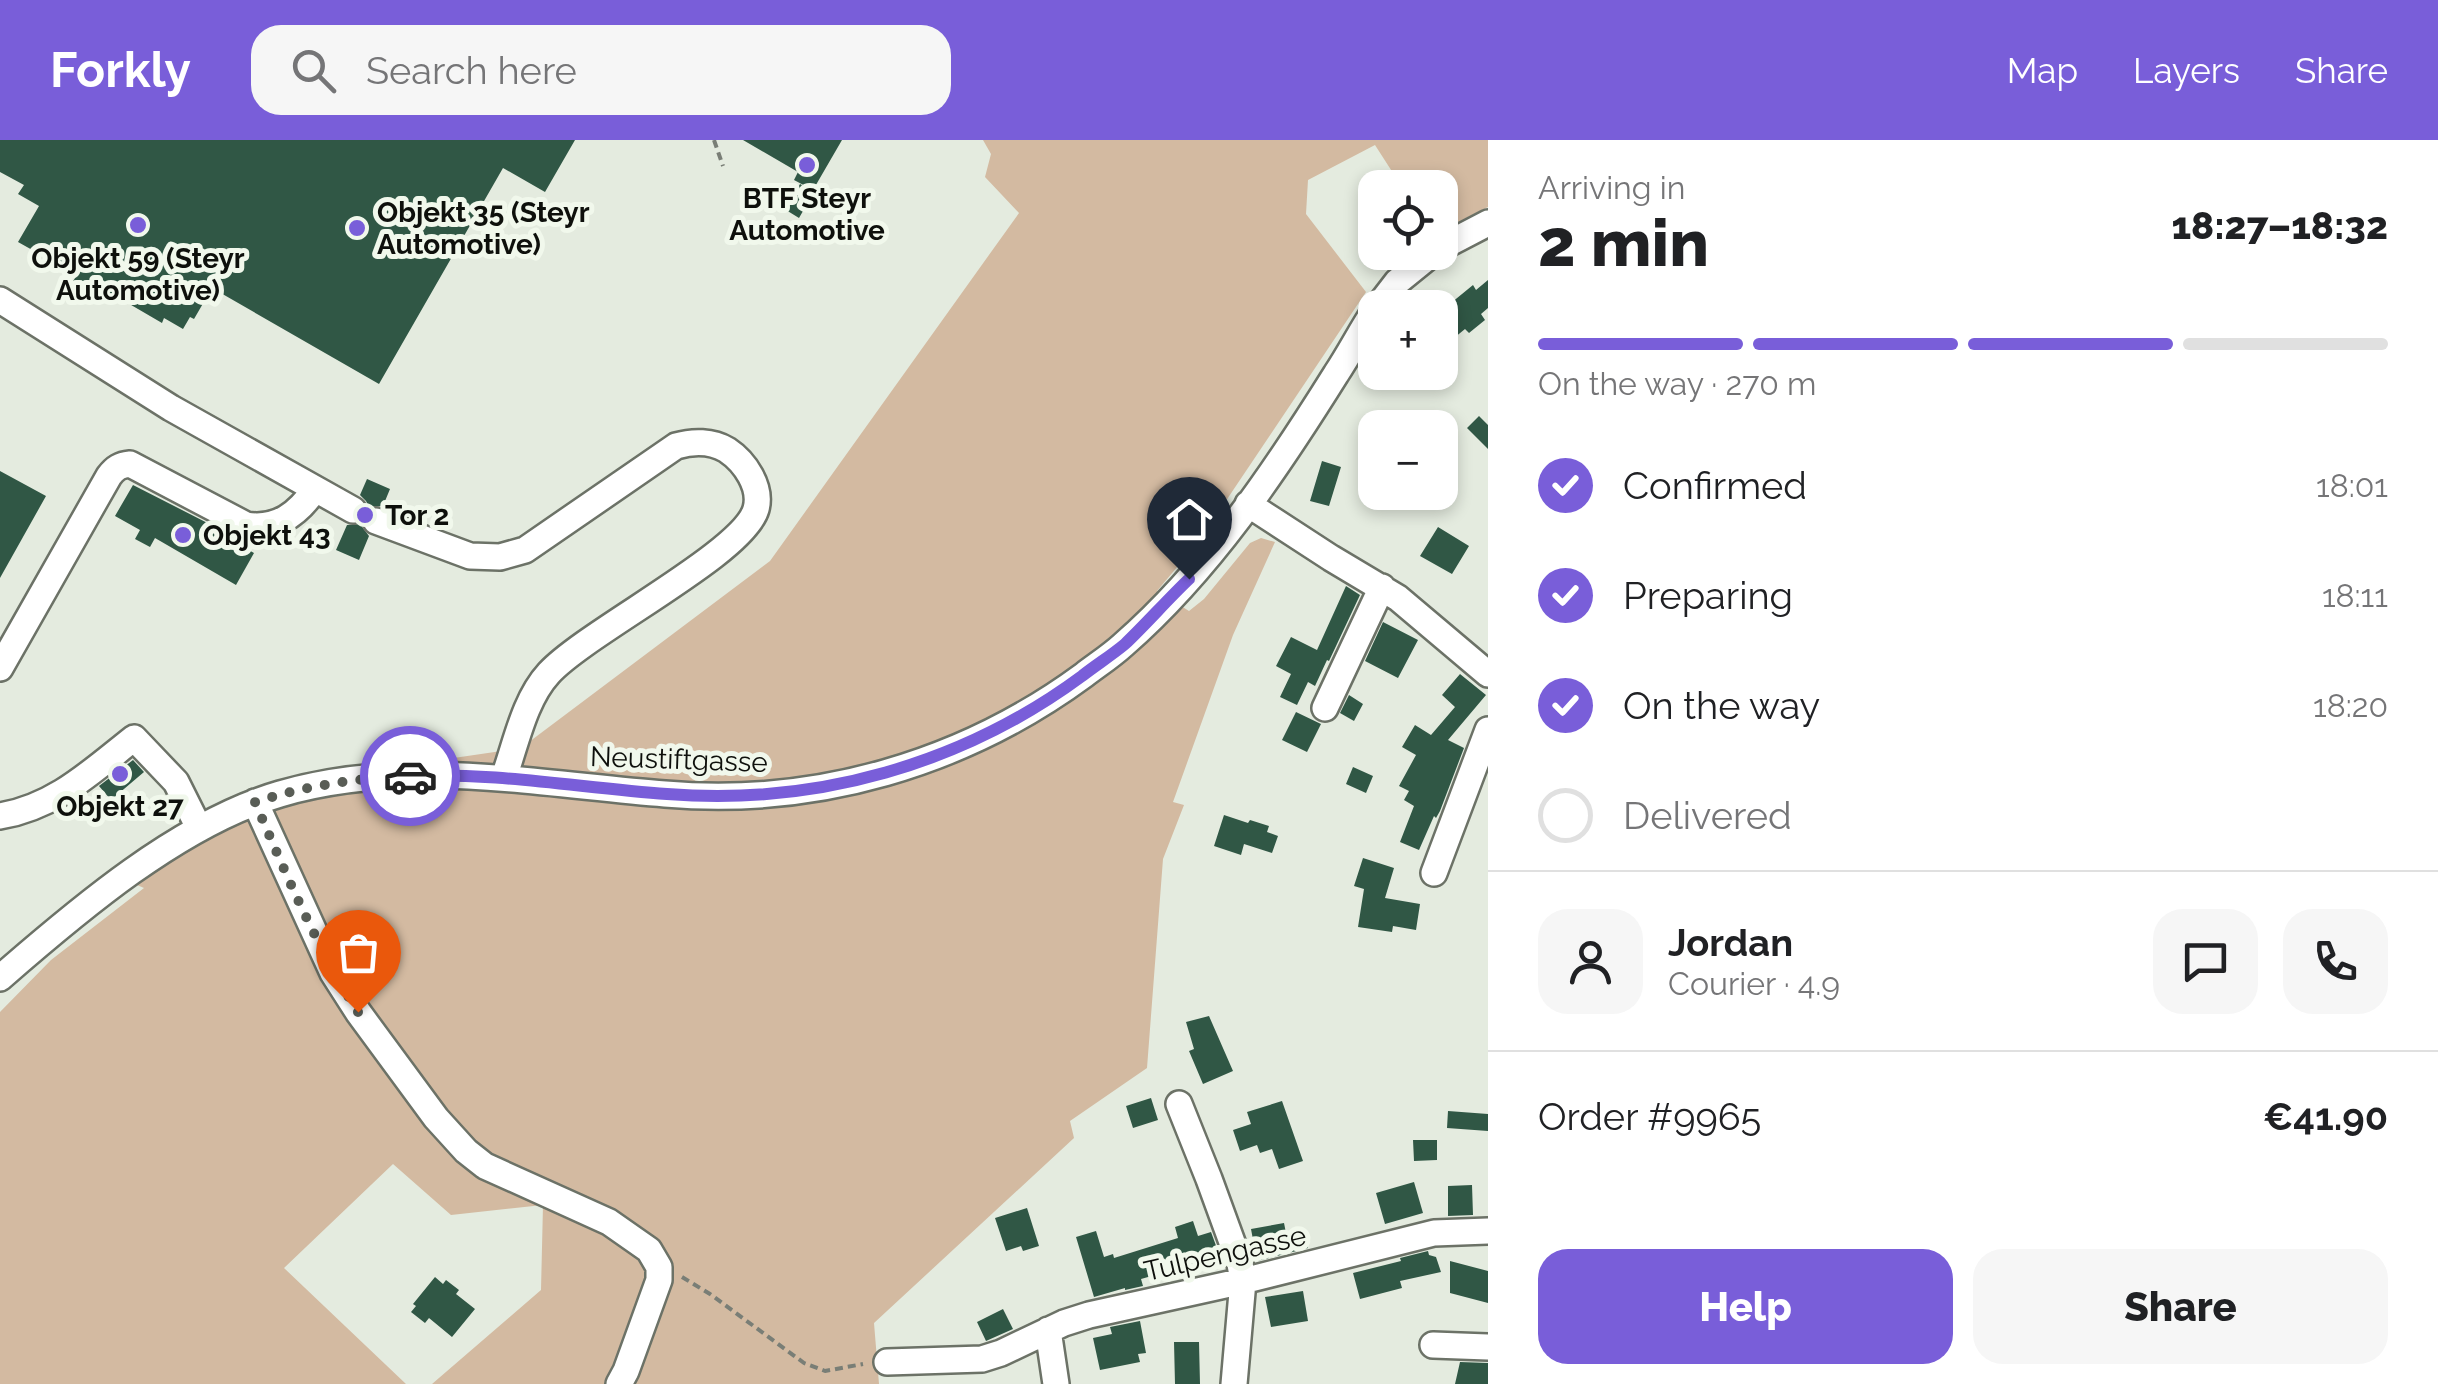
<!DOCTYPE html>
<meta charset="utf-8">
<style>
:root{--surface:#fff;--page:#f6f6f6;--text:#202124;--muted:#757577;--line:#e0e0e0;--accent:#795ed9}
body{margin:0;font-family:Raleway,sans-serif;background:var(--page);color:var(--text);height:100vh;display:flex;flex-direction:column;font-size:38px;white-space:nowrap}
*{box-sizing:border-box;margin:0}
p{font-size:32px;color:var(--muted)}
.icon{flex:none;width:55px;height:55px;fill:none;stroke:currentColor;stroke-width:2;stroke-linecap:round;stroke-linejoin:round}
.map{position:relative;flex:1;overflow:hidden}
.panel{display:flex;flex-direction:column;background:var(--surface);width:950px}
.panel>*{flex:none}
.controls{position:absolute;left:1358px;top:30px;display:grid;gap:20px}
.controls a{display:grid;place-items:center;width:100px;height:100px;border-radius:20px;background:var(--surface);box-shadow:0 5px 15px #0003;font-size:50px}
.pin{position:absolute;display:grid;place-items:center;width:85px;height:85px;color:#fff;margin:-102px -42px;border-radius:50% 50% 50% 0;rotate:-45deg;box-shadow:0 0 10px #0007}
.pin .icon{rotate:45deg}
.courier{position:absolute;display:grid;place-items:center;width:100px;height:100px;margin:-50px;border:8px solid #795ed9;border-radius:50%;background:#fff;color:#222;box-shadow:0 2px 12px #0007}
.head em{font-style:normal;font-weight:800}
.head div{display:flex;flex-direction:column-reverse}
.head{display:flex;align-items:center;justify-content:space-between;height:170px;padding:0 50px}
h1{font-size:65px;font-weight:800;line-height:75px}
.bar{display:grid;grid-template-columns:repeat(4,1fr);gap:15px 10px;align-content:center;height:120px;padding:0 50px}
.bar i{height:12px;border-radius:8px;background:var(--line)}
.bar .on{background:var(--accent)}
.bar p{grid-column:span 4}
.line{display:flex;align-items:center;gap:25px;padding:0 50px;border-top:2px solid var(--line)}
.line div{flex:1}
.round{display:grid;place-items:center;flex:none;width:105px;height:105px;border-radius:30px;background:var(--page)}
ol{padding:0 50px;list-style:none}
li{display:flex;align-items:center;gap:30px;height:110px}
li p{margin-inline-start:auto}
li .icon{padding:10px;border-radius:50%;background:var(--accent);color:#fff;stroke-width:4}
li:last-child{color:var(--muted)}
li i{width:55px;height:55px;border:5px solid var(--line);border-radius:50%}
.cta{display:flex;gap:20px;margin-top:auto;padding:20px 50px}
.cta a{flex:1;height:115px;border-radius:30px;background:var(--accent);color:#fff;font-size:40px;font-weight:800;line-height:115px;text-align:center}
.cta a+a{background:var(--page);color:var(--text)}
header{display:flex;align-items:center;gap:60px;box-sizing:border-box;height:140px;padding:0 50px;background:var(--accent);color:#fff}
header strong{font-size:48px}
nav{display:flex;gap:55px;margin-inline-start:auto;font-size:35px}
.search{width:700px;height:90px;background:var(--page);display:flex;align-items:center;gap:25px;box-sizing:border-box;padding:0 35px;border-radius:30px;color:var(--muted);font-size:38px}
main{display:flex;flex:1;min-height:0}
.map>svg:first-child{display:block}
.green{fill:#d3baa1}
.building{fill:#305745}
.lines{fill:none;stroke-linecap:round;stroke-linejoin:round}
.minor-casing{stroke:#6c7267;stroke-width:30}
.path{stroke:#797e76;stroke-width:4;stroke-dasharray:8 5;stroke-linecap:butt}
.minor{stroke:#fff;stroke-width:25}
.done{stroke:#595d56;stroke-width:10;stroke-dasharray:0 18}
.route{stroke:#795ed9;stroke-width:12}
.poi-dot{fill:#795ed9;stroke:#f1f8ec;stroke-width:4}
.labels{text-anchor:middle;stroke-width:10;stroke-linejoin:round;paint-order:stroke}
.poi-label{font-size:28px;font-weight:bold;fill:#0e100c;stroke:#f1f8ec}
.street-label{font-size:28px;fill:#0e100c;stroke:#f1f8ec}
</style>
<header>
<strong>Forkly</strong>
<div class="search"><svg class="icon" aria-label="search" viewBox="0 0 24 24"><circle cx="10" cy="10" r="6"/><path d="M15 15l6 6"/></svg>Search here</div>
<nav><a>Map</a><a>Layers</a><a>Share</a></nav>
</header>
<main>
<div class="map">
<svg width="1488" height="1244" viewBox="0 0 1488 1244">
<rect width="100%" height="100%" fill="#e4ebdf"/>
<path class="green" d="M 983,0 L 1488,0 L 1488,67 L 1440,91 L 1440,48 L 1402,47 L 1375,5 L 1308,40 L 1306,74 L 1366,152 L 1199,401 L 1157,451 L 1189,471 L 1204,459 L 1250,403 L 1261,398 L 1275,402 L 1233,495 L 1173,662 L 1184,665 L 1163,719 L 1147,928 L 1070,981 L 1074,998 L 874,1183 L 879,1244 L 432,1244 L 541,1150 L 543,1065 L 451,1075 L 393,1024 L 284,1128 L 406,1244 L 0,1244 L 0,872 L 51,820 L 144,748 L 114,735 L 257,647 L 521,608 L 770,421 L 1019,73 L 985,37 L 991,14 Z"/>
<path class="building" d="M 0,0 L 575,0 L 545,52 L 503,28 L 379,244 L 212,148 L 194,179 L 190,177 L 183,189 L 164,178 L 162,183 L 126,162 L 124,165 L 97,148 L 90,158 L 70,146 L 77,135 L 18,102 L 39,66 L 18,54 L 24,45 L 0,32 Z
M 743,0 L 842,0 L 813,50 L 794,40 L 798,32 Z
M 800,44 L 814,52 L 799,78 L 786,70 Z
M 1488,140 L 1488,168 L 1481,174 L 1485,180 L 1469,193 L 1465,189 L 1454,198 L 1440,181 L 1440,172 L 1473,145 L 1476,150 Z
M 1479,276 L 1488,285 L 1488,309 L 1467,288 Z
M 1322,321 L 1341,327 L 1329,366 L 1310,361 Z
M 0,331 L 46,356 L 0,438 Z
M 367,339 L 390,349 L 383,366 L 369,367 L 366,361 L 360,355 Z
M 133,345 L 229,394 L 227,398 L 254,413 L 236,445 L 155,398 L 150,407 L 135,399 L 140,390 L 115,376 Z
M 360,384 L 369,396 L 359,420 L 336,410 L 347,385 Z
M 1438,387 L 1469,406 L 1452,434 L 1420,416 Z
M 1346,446 L 1360,455 L 1329,521 L 1327,520 L 1315,546 L 1308,542 L 1297,565 L 1280,557 L 1291,534 L 1276,526 L 1291,497 L 1317,510 Z
M 1383,482 L 1418,500 L 1398,538 L 1365,521 Z
M 1460,534 L 1486,555 L 1448,600 L 1464,608 L 1440,671 L 1436,678 L 1434,676 L 1419,710 L 1400,702 L 1414,666 L 1404,660 L 1409,651 L 1399,646 L 1416,615 L 1402,607 L 1415,585 L 1431,595 L 1455,567 L 1442,555 Z
M 1349,555 L 1363,564 L 1354,581 L 1340,573 Z
M 1296,572 L 1321,584 L 1307,612 L 1282,600 Z
M 133,620 L 144,632 L 111,660 L 99,646 Z
M 1353,627 L 1373,636 L 1366,653 L 1346,644 Z
M 1224,675 L 1248,683 L 1250,680 L 1269,686 L 1267,692 L 1278,696 L 1272,713 L 1244,704 L 1241,715 L 1214,706 Z
M 1363,718 L 1394,728 L 1385,758 L 1420,764 L 1416,790 L 1393,786 L 1392,792 L 1358,787 L 1364,749 L 1354,746 Z
M 1209,876 L 1233,931 L 1203,944 L 1189,911 L 1194,909 L 1186,882 Z
M 1151,958 L 1158,980 L 1133,988 L 1126,966 Z
M 1282,961 L 1303,1021 L 1279,1029 L 1272,1009 L 1260,1013 L 1257,1005 L 1240,1011 L 1233,990 L 1251,984 L 1247,972 Z
M 1448,971 L 1488,974 L 1488,991 L 1447,988 Z
M 1413,1000 L 1437,1000 L 1437,1020 L 1414,1021 Z
M 1414,1042 L 1423,1073 L 1385,1084 L 1376,1053 Z
M 1472,1045 L 1473,1075 L 1448,1076 L 1448,1046 Z
M 1027,1068 L 1039,1106 L 1023,1111 L 1021,1106 L 1006,1111 L 995,1078 Z
M 1193,1081 L 1198,1096 L 1211,1092 L 1222,1122 L 1189,1132 L 1187,1126 L 1141,1139 L 1143,1146 L 1125,1150 L 1125,1148 L 1094,1157 L 1076,1097 L 1096,1091 L 1104,1117 L 1113,1114 L 1114,1118 L 1178,1098 L 1175,1087 Z
M 1284,1083 L 1287,1098 L 1305,1095 L 1308,1108 L 1257,1121 L 1251,1089 Z
M 1428,1111 L 1429,1115 L 1436,1117 L 1441,1132 L 1400,1141 L 1402,1148 L 1360,1159 L 1353,1133 L 1401,1121 L 1400,1118 Z
M 1450,1121 L 1488,1131 L 1488,1163 L 1450,1153 Z
M 435,1137 L 443,1144 L 446,1140 L 459,1150 L 456,1154 L 475,1169 L 452,1197 L 429,1178 L 425,1183 L 411,1172 L 416,1166 L 413,1164 Z
M 1303,1151 L 1308,1181 L 1271,1187 L 1265,1157 Z
M 1003,1169 L 1013,1189 L 986,1201 L 977,1182 Z
M 1140,1181 L 1146,1213 L 1138,1214 L 1140,1222 L 1100,1230 L 1093,1198 L 1112,1194 L 1110,1187 Z
M 1174,1202 L 1199,1202 L 1200,1244 L 1175,1244 Z
M 1460,1222 L 1488,1223 L 1488,1244 L 1455,1244 Z"/>
<g class="lines">
<defs>
<path id="minor" d="M 1440,108 L 1488,83
M 0,160 L 171,268 L 353,370
M 1377,168 L 1397,142 L 1434,112
M 1248,364 L 1331,418 L 1398,458 L 1488,534
M 376,381 L 470,416 L 500,417 L 525,410 L 676,306 C 693,301 712,301 727,310 C 745,322 762,347 756,369 C 744,413 588,491 549,533 C 524,560 516,604 504,637
M 0,528 L 109,336 C 115,328 120,325 130,324 L 246,385 C 277,390 298,374 315,349
M 1325,568 L 1382,447
M 255,662 L 333,833 L 358,872 L 436,978 L 466,1011 L 485,1026 L 609,1082 L 649,1110 L 659,1127 L 659,1140 L 626,1231 L 619,1244
M 0,676 C 55,667 92,631 134,598 L 176,642 L 199,688
M 1434,733 L 1488,590
M 0,838 C 78,770 180,683 280,654 C 406,617 538,644 665,654 C 815,667 963,624 1084,535 C 1097,525 1111,516 1123,505 C 1209,430 1276,330 1336,234 C 1350,213 1361,191 1375,170
M 1179,964 L 1209,1039 L 1240,1124 L 1243,1141 L 1234,1244
M 1048,1190 L 1056,1244
M 1433,1205 L 1488,1207
M 887,1222 L 982,1219 L 1001,1213 L 1064,1183 L 1089,1175 L 1243,1141 L 1434,1093 L 1488,1091"/>
</defs>
<use href="#minor" class="minor-casing"/>
<path class="path" d="M 714,0 L 723,26
M 682,1137 L 710,1154 L 804,1223 L 825,1231 L 863,1224"/>
<use href="#minor" class="minor"/>
</g>
<g class="lines">
<path class="done" d="M 358,872 C 316,806 286,734 255,662 C 306,646 356,638 410,636"/>
<path class="route" d="M 410,636 C 496,632 581,648 667,654 C 816,666 963,624 1082,536 C 1096,525 1112,515 1125,504 C 1147,483 1167,460 1189,439"/>
</g>
<g class="poi-dot">
<circle cx="807" cy="25" r="10"/>
<circle cx="138" cy="85" r="10"/>
<circle cx="357" cy="88" r="10"/>
<circle cx="365" cy="375" r="10"/>
<circle cx="183" cy="395" r="10"/>
<circle cx="120" cy="634" r="10"/>
</g>
<g class="labels">
<g class="poi-label">
<text x="807" y="68">BTF Steyr<tspan x="807" dy="32">Automotive</tspan></text>
<text x="377" y="82" text-anchor="start">Objekt 35 (Steyr<tspan x="377" dy="32">Automotive)</tspan></text>
<text x="138" y="128">Objekt 59 (Steyr<tspan x="138" dy="32">Automotive)</tspan></text>
<text x="385" y="385" text-anchor="start">Tor 2</text>
<text x="203" y="405" text-anchor="start">Objekt 43</text>
<text x="120" y="676">Objekt 27</text>
</g>
<g class="street-label">
<text transform="translate(679 619) rotate(2)" y="10">Neustiftgasse</text>
<text transform="translate(1225 1113) rotate(-13)" y="10">Tulpengasse</text>
</g>
</g>
</svg>
<div class="controls">
<a><svg class="icon" aria-label="locate" viewBox="0 0 24 24"><circle cx="12" cy="12" r="6"/><path d="M12 2v4M12 18v4M2 12h4M18 12h4"/></svg></a>
<a>+</a>
<a>−</a>
</div>
<div class="pin" style="left:358px;top:872px;background:#ea580c"><svg class="icon" aria-label="bag" viewBox="0 0 24 24"><path d="M5 8h14l-1 12H6zM9 8a3 3 0 0 1 6 0"/></svg></div>
<div class="pin" style="left:1189px;top:439px;background:#1f2937"><svg class="icon" aria-label="home" viewBox="0 0 24 24"><path d="M3 11l9-7 9 7M6 9v11h12V9"/></svg></div>
<div class="courier" style="left:410px;top:636px"><svg class="icon" aria-label="car" viewBox="0 0 24 24"><path d="M5 17H2v-5l4-1 3-4h7l3 4 3 1v5h-3M9 17h6M6 11h13"/><circle cx="7" cy="17" r="2"/><circle cx="17" cy="17" r="2"/></svg></div>
</div>
<section class="panel">
<div class="head"><div><h1>2 min</h1><p>Arriving in</p></div><em>18:27–18:32</em></div>
<div class="bar"><i class="on"></i><i class="on"></i><i class="on"></i><i></i><p>On the way · 270 m</p></div>
<ol>
<li><svg class="icon" aria-label="check" viewBox="0 0 24 24"><path d="M5 12l5 5 9-10"/></svg>Confirmed<p>18:01</p></li>
<li><svg class="icon" aria-label="check" viewBox="0 0 24 24"><path d="M5 12l5 5 9-10"/></svg>Preparing<p>18:11</p></li>
<li><svg class="icon" aria-label="check" viewBox="0 0 24 24"><path d="M5 12l5 5 9-10"/></svg>On the way<p>18:20</p></li>
<li><i></i>Delivered</li>
</ol>
<div class="line" style="height:180px"><a class="round"><svg class="icon" aria-label="person" viewBox="0 0 24 24"><circle cx="12" cy="8" r="4"/><path d="M4 21q1-7 8-7t8 7"/></svg></a><div><b>Jordan</b><p>Courier · 4.9</p></div><a class="round"><svg class="icon" aria-label="chat" viewBox="0 0 24 24"><path d="M4 5h16v11H9l-5 4z"/></svg></a><a class="round"><svg class="icon" aria-label="phone" viewBox="0 0 24 24"><path d="M5 4h4l2 5-3 2q2 4 5 5l2-3 5 2v4C11 20 4 13 5 4z"/></svg></a></div>
<div class="line" style="height:130px"><div>Order #9965</div><b>€41.90</b></div>
<div class="cta"><a>Help</a><a>Share</a></div>
</section>
</main>
